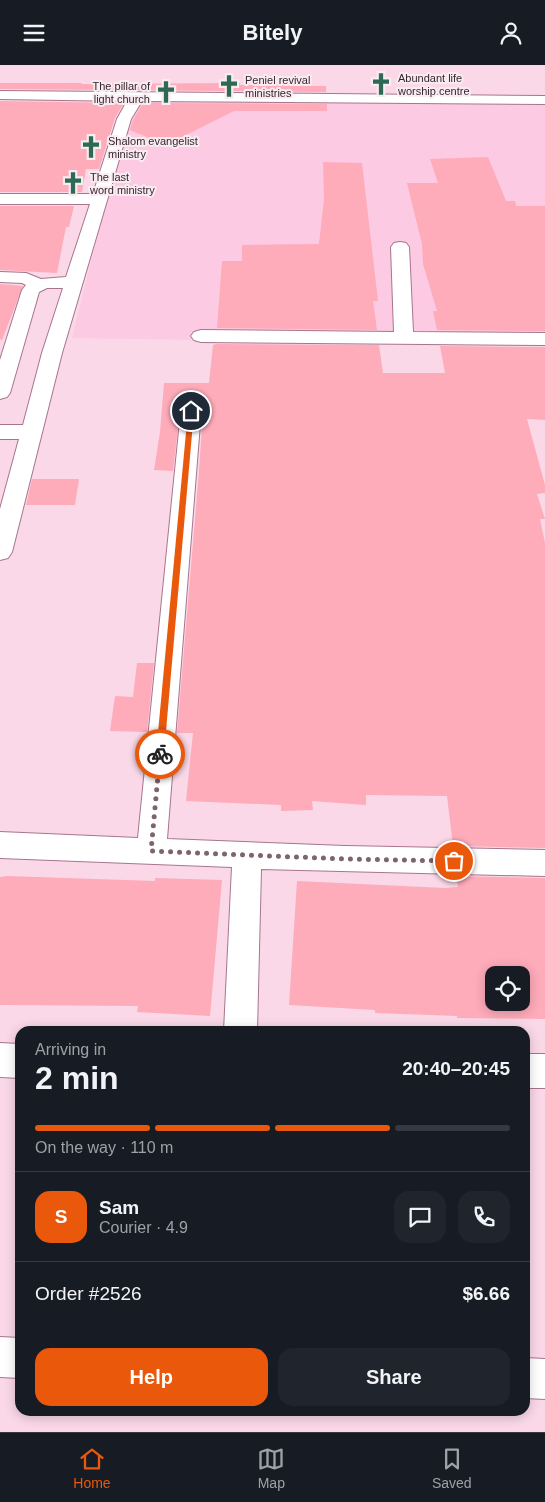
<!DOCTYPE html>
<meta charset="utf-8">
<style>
:root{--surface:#171b24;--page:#20242c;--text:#f1f3f6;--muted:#9ea1a6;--line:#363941;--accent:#ea580c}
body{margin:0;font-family:Arial,sans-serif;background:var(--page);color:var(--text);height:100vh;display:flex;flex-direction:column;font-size:19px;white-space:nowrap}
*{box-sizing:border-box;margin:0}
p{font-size:16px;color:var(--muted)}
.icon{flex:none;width:28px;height:28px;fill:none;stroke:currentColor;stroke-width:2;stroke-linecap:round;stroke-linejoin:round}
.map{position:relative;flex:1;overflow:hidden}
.drawer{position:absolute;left:15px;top:961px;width:515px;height:390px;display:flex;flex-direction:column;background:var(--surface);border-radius:15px;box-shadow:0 2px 12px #0003}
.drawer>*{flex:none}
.tools{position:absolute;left:485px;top:901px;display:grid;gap:10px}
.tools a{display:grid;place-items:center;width:45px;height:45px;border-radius:10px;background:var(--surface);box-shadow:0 2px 12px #0003;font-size:25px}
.pin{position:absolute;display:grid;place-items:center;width:42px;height:42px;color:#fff;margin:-21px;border:2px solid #fff;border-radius:50%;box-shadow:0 1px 5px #0007}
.courier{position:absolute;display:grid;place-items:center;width:50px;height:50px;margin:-25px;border:4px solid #ea580c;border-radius:50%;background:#fff;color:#222;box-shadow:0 1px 6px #0007}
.summary em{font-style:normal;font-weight:700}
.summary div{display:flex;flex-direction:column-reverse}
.summary{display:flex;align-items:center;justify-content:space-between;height:85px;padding:0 20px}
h1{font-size:32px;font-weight:700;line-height:38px}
.bar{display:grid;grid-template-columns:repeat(4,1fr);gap:8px 5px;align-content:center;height:60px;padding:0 20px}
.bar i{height:6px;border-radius:4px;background:var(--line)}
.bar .on{background:var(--accent)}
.bar p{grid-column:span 4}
.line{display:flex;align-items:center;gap:12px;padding:0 20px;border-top:1px solid var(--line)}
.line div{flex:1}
.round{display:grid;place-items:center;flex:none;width:52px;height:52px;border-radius:15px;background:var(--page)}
.cta{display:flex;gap:10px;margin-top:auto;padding:10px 20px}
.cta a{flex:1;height:58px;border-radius:15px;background:var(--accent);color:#fff;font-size:20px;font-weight:700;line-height:58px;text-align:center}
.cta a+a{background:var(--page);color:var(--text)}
header{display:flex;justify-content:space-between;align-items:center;height:65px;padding:0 20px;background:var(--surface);font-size:22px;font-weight:700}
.dock{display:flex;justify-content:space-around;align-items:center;height:70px;border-top:1px solid var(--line);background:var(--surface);font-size:14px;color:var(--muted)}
.dock a{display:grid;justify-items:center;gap:2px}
.dock .on{color:var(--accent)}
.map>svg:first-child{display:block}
.built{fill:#fdcae3}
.building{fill:#feabba;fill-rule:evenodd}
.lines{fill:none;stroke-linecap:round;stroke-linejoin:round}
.minor-casing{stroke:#a7758e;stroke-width:2}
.minor{fill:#fff;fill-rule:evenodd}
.route{fill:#ea580c}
.done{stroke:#7d6470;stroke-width:5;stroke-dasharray:0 9}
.labels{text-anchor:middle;stroke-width:4;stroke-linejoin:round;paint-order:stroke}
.far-poi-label{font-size:11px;fill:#39252f;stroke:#f8ecf1;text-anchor:start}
</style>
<header><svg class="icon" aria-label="menu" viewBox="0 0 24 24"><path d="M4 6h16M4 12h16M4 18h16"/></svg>Bitely<svg class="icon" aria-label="person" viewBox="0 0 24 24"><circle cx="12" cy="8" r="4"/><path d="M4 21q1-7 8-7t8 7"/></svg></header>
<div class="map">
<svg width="545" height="1367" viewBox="0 0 545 1367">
<rect width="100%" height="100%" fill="#fad8e8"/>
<path class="built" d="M 150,36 L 545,37 L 545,281 L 72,273 L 129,43 Z"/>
<path class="building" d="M 0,18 L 82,18 L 81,19 L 240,18 L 240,20 L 326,21 L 326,27 L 0,24 Z
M 0,36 L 124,38 L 115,53 L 99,104 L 86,104 L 82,127 L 0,127 Z
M 143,38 L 327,39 L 327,46 L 234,46 L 166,80 L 130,65 L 133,55 Z
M 488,92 L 506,136 L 515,136 L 516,141 L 545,141 L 545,266 L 437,265 L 433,246 L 437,246 L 423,199 L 422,179 L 407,118 L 438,118 L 430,94 Z
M 323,97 L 362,98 L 378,236 L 373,236 L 377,265 L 217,263 L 222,196 L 242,196 L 242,180 L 319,179 L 324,134 Z
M 0,141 L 74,141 L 69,162 L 66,162 L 57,208 L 0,205 Z
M 0,219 L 23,221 L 2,275 L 0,274 Z
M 216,279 L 379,280 L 383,308 L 445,308 L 440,281 L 545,282 L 545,355 L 527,354 L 545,420 L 545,428 L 537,429 L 545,454 L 540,454 L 545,478 L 545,783 L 453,781 L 447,731 L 366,730 L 366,740 L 312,736 L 313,745 L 281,746 L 281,740 L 186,736 L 193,668 L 177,668 L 199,406 L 203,346 L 200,341 L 190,338 L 183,340 L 180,345 L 173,406 L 154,405 L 160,367 L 164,318 L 209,318 L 213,280 Z
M 32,414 L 79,414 L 75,440 L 26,440 Z
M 137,598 L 154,598 L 147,667 L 110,666 L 115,631 L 133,632 Z
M 7,811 L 155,816 L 155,813 L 222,815 L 210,951 L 137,947 L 138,941 L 0,940 L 0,812 Z
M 456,811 L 545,813 L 545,954 L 457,953 L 457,951 L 375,948 L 375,945 L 289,940 L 297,816 L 445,823 L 458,822 ZM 494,910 L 521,910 L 521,938 L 494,938 Z"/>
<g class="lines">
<defs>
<path id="minor" d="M 0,26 L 545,31 L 545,39 L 142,36 L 131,54 L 62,288 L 12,487 L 8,493 L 0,495 L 0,444 L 19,374 L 0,374 L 0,360 L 23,360 L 42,288 L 63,223 L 47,223 L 39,227 L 10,328 L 7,332 L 0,334 L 0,295 L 22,225 L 26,220 L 22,218 L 0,217 L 0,207 L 26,208 L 41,214 L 66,212 L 90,139 L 0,139 L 0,129 L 93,129 L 117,54 L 127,36 L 0,34 Z
M 400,177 L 406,178 L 409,182 L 413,267 L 545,268 L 545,280 L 201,277 L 194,275 L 191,271 L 194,267 L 201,265 L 394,267 L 391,182 L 394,178 Z
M 191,340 L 198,342 L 201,346 L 167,774 L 345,781 L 545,785 L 545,811 L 261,804 L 257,966 L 224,966 L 232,802 L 0,793 L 0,767 L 138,773 L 181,346 L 184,342 Z
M 0,978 L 20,979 L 20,1013 L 0,1012 Z
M 525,989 L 545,989 L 545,1023 L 525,1023 Z
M 0,1272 L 20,1273 L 20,1313 L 0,1312 Z
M 525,1293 L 545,1294 L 545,1334 L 525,1333 Z"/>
</defs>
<use href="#minor" class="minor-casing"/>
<use href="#minor" class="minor"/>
</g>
<path class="route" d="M 191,344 L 194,346 L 164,689 L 160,692 L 156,689 L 188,346 Z"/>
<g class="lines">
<path class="done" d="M 160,689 L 151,786 L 345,794 L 454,796"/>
</g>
<defs>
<symbol id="church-bare" viewBox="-9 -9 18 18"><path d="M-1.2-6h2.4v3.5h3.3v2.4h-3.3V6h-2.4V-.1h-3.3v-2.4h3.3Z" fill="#2d6954" stroke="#f8ecf1" stroke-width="2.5" paint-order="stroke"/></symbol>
</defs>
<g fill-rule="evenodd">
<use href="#church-bare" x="365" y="3" width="32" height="32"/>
<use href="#church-bare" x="213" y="5" width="32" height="32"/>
<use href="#church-bare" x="150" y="11" width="32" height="32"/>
<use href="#church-bare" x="75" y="66" width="32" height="32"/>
<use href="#church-bare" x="57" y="102" width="32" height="32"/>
</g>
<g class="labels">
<g class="far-poi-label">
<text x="398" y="17">Abundant life<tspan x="398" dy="13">worship centre</tspan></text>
<text x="245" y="19">Peniel revival<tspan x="245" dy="13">ministries</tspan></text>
<text x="150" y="25" text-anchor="end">The pillar of<tspan x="150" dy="13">light church</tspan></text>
<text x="108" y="80">Shalom evangelist<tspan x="108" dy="13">ministry</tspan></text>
<text x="90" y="116">The last<tspan x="90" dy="13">word ministry</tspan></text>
</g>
</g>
</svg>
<div class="tools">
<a><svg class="icon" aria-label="locate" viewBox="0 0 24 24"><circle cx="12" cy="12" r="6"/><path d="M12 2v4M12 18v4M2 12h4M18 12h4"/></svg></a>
</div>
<div class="pin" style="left:454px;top:796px;background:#ea580c"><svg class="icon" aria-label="bag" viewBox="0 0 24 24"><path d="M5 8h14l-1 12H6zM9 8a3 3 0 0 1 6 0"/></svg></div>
<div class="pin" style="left:191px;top:346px;background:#1f2937"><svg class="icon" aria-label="home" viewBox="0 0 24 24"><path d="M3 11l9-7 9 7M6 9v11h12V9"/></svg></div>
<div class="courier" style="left:160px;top:689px"><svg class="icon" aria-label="bike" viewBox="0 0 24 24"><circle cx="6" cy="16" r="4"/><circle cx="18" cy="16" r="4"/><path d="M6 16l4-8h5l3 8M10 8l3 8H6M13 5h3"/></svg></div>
<section class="drawer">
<div class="summary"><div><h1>2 min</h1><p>Arriving in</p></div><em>20:40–20:45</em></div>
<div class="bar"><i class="on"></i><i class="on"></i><i class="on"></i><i></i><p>On the way · 110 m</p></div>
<div class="line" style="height:90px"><b class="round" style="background:var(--accent);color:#fff">S</b><div><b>Sam</b><p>Courier · 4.9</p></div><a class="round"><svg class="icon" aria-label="chat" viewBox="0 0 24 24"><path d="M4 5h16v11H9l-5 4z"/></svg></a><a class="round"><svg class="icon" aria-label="phone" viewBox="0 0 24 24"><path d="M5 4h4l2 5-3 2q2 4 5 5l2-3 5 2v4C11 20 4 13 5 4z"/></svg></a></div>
<div class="line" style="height:65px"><div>Order #2526</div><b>$6.66</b></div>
<div class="cta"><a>Help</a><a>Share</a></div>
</section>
</div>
<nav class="dock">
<a class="on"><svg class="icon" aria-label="home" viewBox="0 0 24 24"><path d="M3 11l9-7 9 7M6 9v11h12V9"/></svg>Home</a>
<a><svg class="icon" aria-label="map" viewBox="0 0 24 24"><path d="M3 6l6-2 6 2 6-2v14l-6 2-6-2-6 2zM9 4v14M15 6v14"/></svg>Map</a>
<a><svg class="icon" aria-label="saved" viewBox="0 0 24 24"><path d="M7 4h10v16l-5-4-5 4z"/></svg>Saved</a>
</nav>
